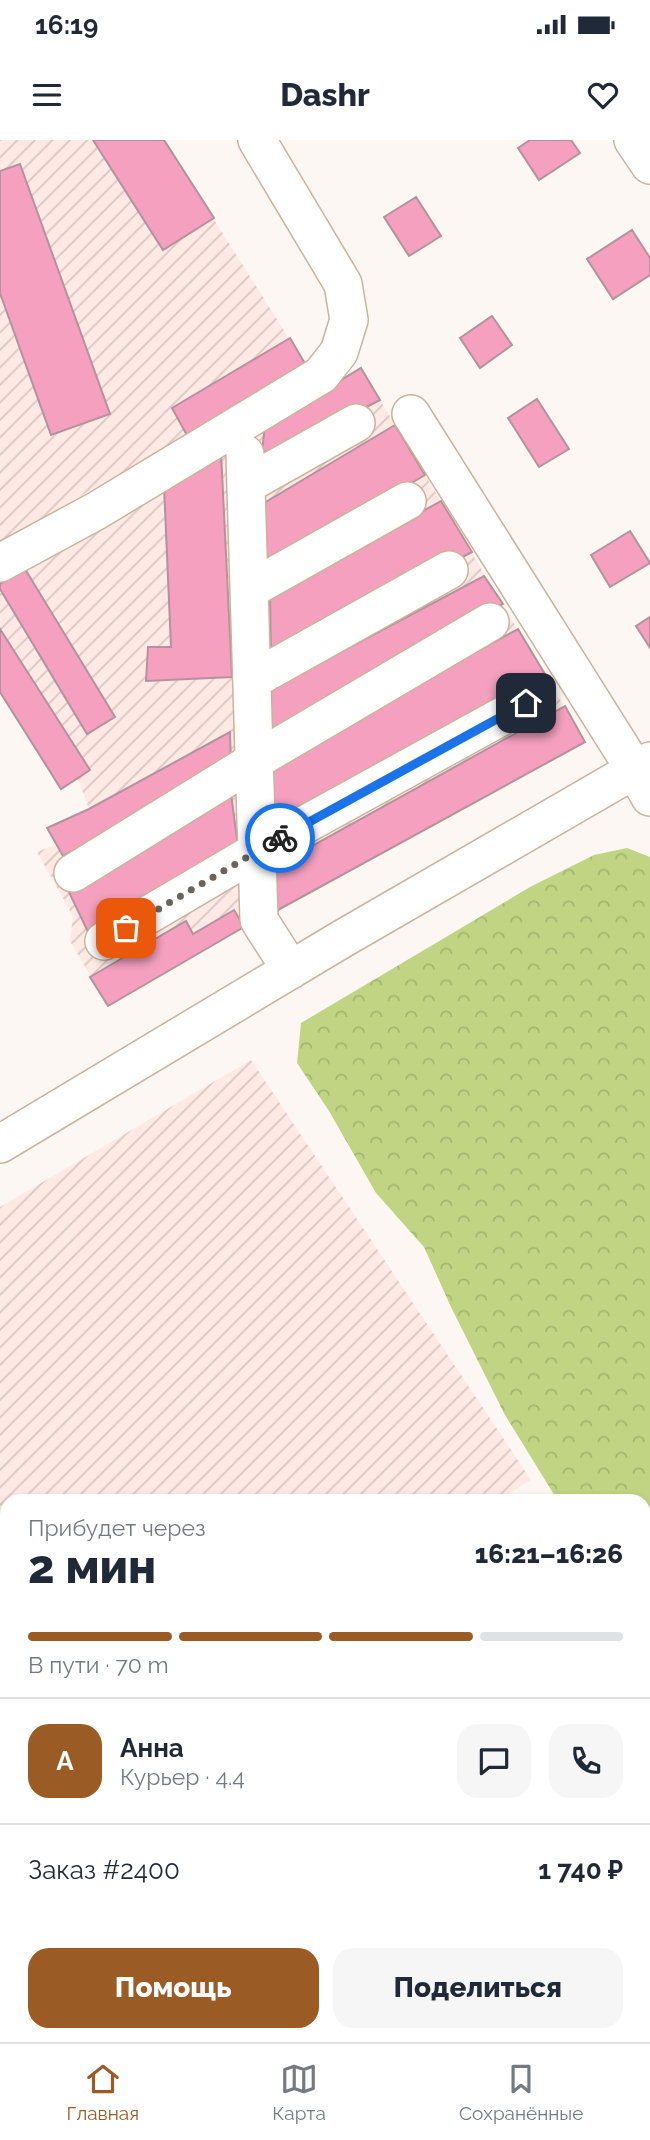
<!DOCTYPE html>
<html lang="ru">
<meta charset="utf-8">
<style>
:root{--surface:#fff;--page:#f6f6f7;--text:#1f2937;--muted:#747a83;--line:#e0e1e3;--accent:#9b5b25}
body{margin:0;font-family:Raleway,sans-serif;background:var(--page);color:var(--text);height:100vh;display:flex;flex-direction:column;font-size:26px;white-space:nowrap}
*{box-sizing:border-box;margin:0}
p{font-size:23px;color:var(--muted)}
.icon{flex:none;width:38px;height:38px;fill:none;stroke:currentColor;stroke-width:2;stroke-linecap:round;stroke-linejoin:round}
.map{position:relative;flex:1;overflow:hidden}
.panel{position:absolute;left:0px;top:1354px;width:651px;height:548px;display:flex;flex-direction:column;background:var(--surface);border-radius:21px 21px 0 0;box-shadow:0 4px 10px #0003}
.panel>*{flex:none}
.pin{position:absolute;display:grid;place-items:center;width:60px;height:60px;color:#fff;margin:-30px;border-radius:14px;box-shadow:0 4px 10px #0006}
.courier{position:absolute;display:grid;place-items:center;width:70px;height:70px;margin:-35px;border:5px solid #1a73e8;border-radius:50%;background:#fff;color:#222;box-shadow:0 2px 9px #0007}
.summary em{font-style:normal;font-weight:800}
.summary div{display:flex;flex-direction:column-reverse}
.summary{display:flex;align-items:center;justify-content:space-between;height:119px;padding:0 28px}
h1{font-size:46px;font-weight:800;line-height:52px}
.bar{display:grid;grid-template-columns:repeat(4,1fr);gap:10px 7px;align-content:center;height:84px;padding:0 28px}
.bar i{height:9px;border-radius:5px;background:var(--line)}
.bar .on{background:var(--accent)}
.bar p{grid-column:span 4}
.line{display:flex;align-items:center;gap:18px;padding:0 28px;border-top:2px solid var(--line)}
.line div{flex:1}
.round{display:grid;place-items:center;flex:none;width:74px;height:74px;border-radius:21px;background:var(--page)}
.primary-button{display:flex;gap:14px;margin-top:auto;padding:14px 28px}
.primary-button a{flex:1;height:80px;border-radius:21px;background:var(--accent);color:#fff;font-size:28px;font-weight:800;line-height:80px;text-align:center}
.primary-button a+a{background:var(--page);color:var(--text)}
.status{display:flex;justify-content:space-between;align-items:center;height:49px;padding:0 35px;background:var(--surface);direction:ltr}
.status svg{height:19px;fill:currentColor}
header{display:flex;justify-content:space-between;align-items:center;height:91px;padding:0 28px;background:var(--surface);font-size:32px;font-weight:800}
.tab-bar{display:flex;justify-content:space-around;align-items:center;height:98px;border-top:2px solid var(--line);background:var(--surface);font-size:19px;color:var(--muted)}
.tab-bar a{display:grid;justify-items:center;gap:4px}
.tab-bar .on{color:var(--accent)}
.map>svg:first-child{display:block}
.industrial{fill:url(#industrial-furrows)}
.forest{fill:url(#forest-crowns)}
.building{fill:#f5a0bf;stroke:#b4929d;stroke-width:2}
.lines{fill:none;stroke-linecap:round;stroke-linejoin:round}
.minor-casing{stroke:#ccb39c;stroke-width:40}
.minor{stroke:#fff;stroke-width:37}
.done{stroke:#6b635c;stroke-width:7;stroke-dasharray:0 12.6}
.route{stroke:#1a73e8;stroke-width:9}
</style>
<div class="status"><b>16:19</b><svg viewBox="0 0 49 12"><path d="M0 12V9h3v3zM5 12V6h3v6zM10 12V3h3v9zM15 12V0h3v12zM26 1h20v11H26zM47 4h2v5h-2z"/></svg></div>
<header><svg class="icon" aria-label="menu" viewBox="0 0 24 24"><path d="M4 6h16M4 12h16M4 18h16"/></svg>Dashr<svg class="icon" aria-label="heart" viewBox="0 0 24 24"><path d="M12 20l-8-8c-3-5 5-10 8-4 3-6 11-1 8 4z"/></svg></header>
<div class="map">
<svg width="650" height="1902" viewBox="0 0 650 1902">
<defs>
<pattern id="industrial-furrows" width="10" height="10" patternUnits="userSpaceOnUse" patternTransform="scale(1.75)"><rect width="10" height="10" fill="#fee9e4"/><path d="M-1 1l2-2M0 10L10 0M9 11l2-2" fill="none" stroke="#d9c7c2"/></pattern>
<pattern id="forest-crowns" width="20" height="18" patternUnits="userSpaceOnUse" patternTransform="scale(1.75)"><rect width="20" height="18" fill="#c0d483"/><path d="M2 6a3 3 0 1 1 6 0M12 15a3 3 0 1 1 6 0" fill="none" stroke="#a5b570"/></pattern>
</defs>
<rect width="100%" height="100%" fill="#fcf7f2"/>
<path class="industrial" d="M 0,0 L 164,0 L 307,227 L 0,402 Z
M 361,228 L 585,602 L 244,787 L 108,866 L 70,801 L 73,776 L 37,712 L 57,704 L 89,669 L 78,639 L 61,649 L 0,552 L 0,444 Z
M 251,920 L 531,1340 L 495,1362 L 7,1362 L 7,1654 L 0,1658 L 0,1067 Z"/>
<path class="forest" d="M 627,708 L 650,717 L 650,1525 L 644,1518 L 644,1477 L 648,1468 L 644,1460 L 644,1362 L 558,1361 L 505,1275 L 451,1167 L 424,1107 L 376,1053 L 329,971 L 297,923 L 301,883 L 530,747 L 594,715 Z"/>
<path class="building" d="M 93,0 L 164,0 L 214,78 L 163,110 Z
M 530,0 L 571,0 L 580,13 L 539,40 L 518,8 Z
M 20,24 L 110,274 L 51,295 L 0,153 L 0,31 Z
M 416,57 L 441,96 L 409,116 L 384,77 Z
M 632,90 L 650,118 L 650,135 L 613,159 L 587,119 Z
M 492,176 L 512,205 L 480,228 L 460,198 Z
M 290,198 L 307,227 L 188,297 L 172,268 Z
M 361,228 L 380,260 L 277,313 L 262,311 L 265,286 Z
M 537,259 L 569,309 L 539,327 L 508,278 Z
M 395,285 L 425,335 L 277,422 L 262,418 L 259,366 Z
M 221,312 L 232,537 L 146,541 L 148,507 L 171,507 L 164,346 Z
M 441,361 L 472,412 L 271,518 L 270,456 Z
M 630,391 L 650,423 L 610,447 L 591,415 Z
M 25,429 L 115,577 L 87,594 L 0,449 L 0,444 Z
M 484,436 L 503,464 L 267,594 L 267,551 Z
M 650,477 L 650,508 L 636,486 Z
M 0,489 L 90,630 L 61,649 L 0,552 Z
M 518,489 L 546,536 L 268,690 L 267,625 Z
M 565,566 L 585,602 L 267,776 L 265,732 Z
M 230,592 L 231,629 L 63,716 L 47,688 L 89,669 Z
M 231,653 L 239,715 L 90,796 L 67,748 Z
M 234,770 L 244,787 L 108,866 L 90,837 L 186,781 L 193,794 Z"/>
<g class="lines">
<defs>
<path id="minor" d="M 633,0 L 650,25
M 411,274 L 635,630 L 650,657
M 245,314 L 259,780 L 291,830
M 246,345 L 356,283
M 0,423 L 96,371 L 321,235 L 339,212 L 349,180 L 343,144 L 257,0
M 249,450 L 407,361
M 252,540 L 449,430
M 73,733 L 254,621 L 490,482
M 104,801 L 257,711 L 526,563
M 0,1004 L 342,799 L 650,621"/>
</defs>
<use href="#minor" class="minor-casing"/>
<use href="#minor" class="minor"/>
</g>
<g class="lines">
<path class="done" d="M 126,788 L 280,698"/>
<path class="route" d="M 280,698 L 526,563"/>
</g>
</svg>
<div class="pin" style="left:126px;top:788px;background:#ea580c"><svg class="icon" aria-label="bag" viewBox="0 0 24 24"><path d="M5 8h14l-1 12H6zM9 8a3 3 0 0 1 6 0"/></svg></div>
<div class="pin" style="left:526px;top:563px;background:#1f2937"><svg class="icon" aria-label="home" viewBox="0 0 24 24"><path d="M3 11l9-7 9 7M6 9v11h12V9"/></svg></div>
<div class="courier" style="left:280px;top:698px"><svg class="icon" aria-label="bike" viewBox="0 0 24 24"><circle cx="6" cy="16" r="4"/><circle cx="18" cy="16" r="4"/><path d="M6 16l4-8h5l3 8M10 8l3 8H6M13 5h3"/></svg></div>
<section class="panel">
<div class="summary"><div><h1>2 мин</h1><p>Прибудет через</p></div><em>16:21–16:26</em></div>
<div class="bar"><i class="on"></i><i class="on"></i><i class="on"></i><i></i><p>В пути · 70 m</p></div>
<div class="line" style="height:126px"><b class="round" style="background:var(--accent);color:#fff">А</b><div><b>Анна</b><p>Курьер · 4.4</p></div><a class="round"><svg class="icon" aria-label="chat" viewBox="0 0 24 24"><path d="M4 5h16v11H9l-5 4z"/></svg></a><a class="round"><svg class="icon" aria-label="phone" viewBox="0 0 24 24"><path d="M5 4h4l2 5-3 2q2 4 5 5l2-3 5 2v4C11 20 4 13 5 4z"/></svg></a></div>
<div class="line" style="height:91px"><div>Заказ #2400</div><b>1 740 ₽</b></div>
<div class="primary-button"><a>Помощь</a><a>Поделиться</a></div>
</section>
</div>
<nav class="tab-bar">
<a class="on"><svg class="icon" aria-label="home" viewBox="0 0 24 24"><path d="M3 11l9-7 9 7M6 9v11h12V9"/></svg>Главная</a>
<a><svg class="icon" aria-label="map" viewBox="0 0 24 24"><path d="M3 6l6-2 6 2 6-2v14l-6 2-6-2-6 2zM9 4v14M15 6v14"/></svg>Карта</a>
<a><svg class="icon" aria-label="saved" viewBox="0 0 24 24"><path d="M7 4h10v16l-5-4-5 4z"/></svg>Сохранённые</a>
</nav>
